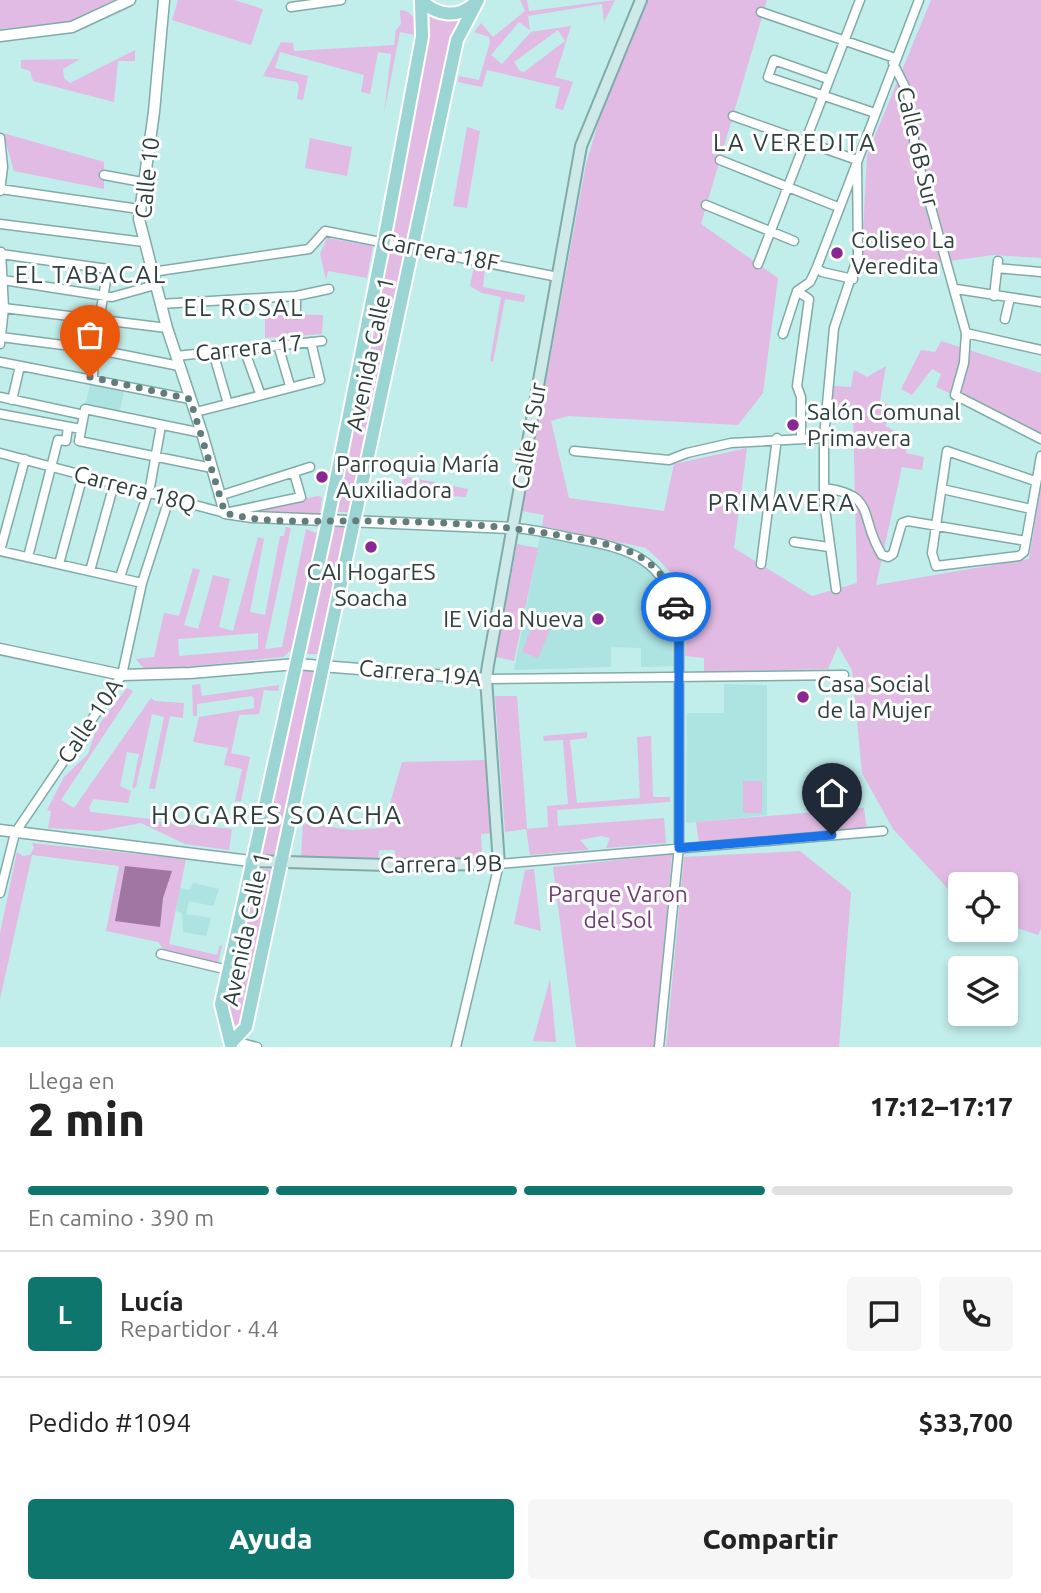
<!DOCTYPE html>
<html lang="es">
<meta charset="utf-8">
<style>
:root{--surface:#fff;--page:#f6f6f6;--text:#222;--muted:#767676;--line:#e0e0e0;--accent:#0f766e}
body{margin:0;font-family:Ubuntu,sans-serif;background:var(--page);color:var(--text);height:100vh;display:flex;flex-direction:column;font-size:26px;white-space:nowrap}
*{box-sizing:border-box;margin:0}
p{font-size:23px;color:var(--muted)}
.icon{flex:none;width:38px;height:38px;fill:none;stroke:currentColor;stroke-width:2;stroke-linecap:round;stroke-linejoin:round}
.map{position:relative;height:1047px;overflow:hidden}
.panel{display:flex;flex-direction:column;background:var(--surface);flex:1}
.panel>*{flex:none}
.controls{position:absolute;left:948px;top:872px;display:grid;gap:14px}
.controls a{display:grid;place-items:center;width:70px;height:70px;border-radius:7px;background:var(--surface);box-shadow:0 4px 10px #0003;font-size:35px}
.pin{position:absolute;display:grid;place-items:center;width:60px;height:60px;color:#fff;margin:-72px -30px;border-radius:50% 50% 50% 0;rotate:-45deg;box-shadow:0 0 7px #0007}
.pin .icon{rotate:45deg}
.courier{position:absolute;display:grid;place-items:center;width:70px;height:70px;margin:-35px;border:5px solid #1a73e8;border-radius:50%;background:#fff;color:#222;box-shadow:0 2px 9px #0007}
.head em{font-style:normal;font-weight:800}
.head div{display:flex;flex-direction:column-reverse}
.head{display:flex;align-items:center;justify-content:space-between;height:119px;padding:0 28px}
h1{font-size:46px;font-weight:800;line-height:52px}
.bar{display:grid;grid-template-columns:repeat(4,1fr);gap:10px 7px;align-content:center;height:84px;padding:0 28px}
.bar i{height:9px;border-radius:5px;background:var(--line)}
.bar .on{background:var(--accent)}
.bar p{grid-column:span 4}
.line{display:flex;align-items:center;gap:18px;padding:0 28px;border-top:2px solid var(--line)}
.line div{flex:1}
.round{display:grid;place-items:center;flex:none;width:74px;height:74px;border-radius:7px;background:var(--page)}
.action{display:flex;gap:14px;margin-top:auto;padding:14px 28px}
.action a{flex:1;height:80px;border-radius:7px;background:var(--accent);color:#fff;font-size:28px;font-weight:800;line-height:80px;text-align:center}
.action a+a{background:var(--page);color:var(--text)}
.map>svg:first-child{display:block}
.built{fill:#ade3e1}
.green{fill:#e1bbe3;fill-rule:evenodd}
.water{fill:#a077a3}
.lines{fill:none;stroke-linecap:round;stroke-linejoin:round}
.minor-casing{stroke:#81aba9;stroke-width:11}
.tertiary-casing{stroke:#81aba9;stroke-width:13}
.secondary-casing{stroke:#81aba9;stroke-width:14}
.primary-casing{stroke:#fff;stroke-width:16}
.minor{stroke:#fff;stroke-width:8}
.tertiary{stroke:#fff;stroke-width:10}
.secondary{stroke:#cdeae9;stroke-width:10}
.primary{stroke:#9ad5d4;stroke-width:12}
.done{stroke:#617c7b;stroke-width:7;stroke-dasharray:0 12.6}
.route{stroke:#1a73e8;stroke-width:9}
.poi-dot{fill:#892892;stroke:#fff;stroke-width:2.5}
.labels{text-anchor:middle;stroke-width:6;stroke-linejoin:round;paint-order:stroke}
.street-label{font-size:23px;fill:#2e3f3e;stroke:#fff}
.poi-label{font-size:23px;fill:#2e3f3e;stroke:#fff;text-anchor:start}
.park-label{font-size:23px;fill:#703b75;stroke:#fff}
.neighbourhood-label{font-size:24px;letter-spacing:2px;fill:#2e3f3e;stroke:#fff}
.quarter-label{font-size:26px;letter-spacing:2px;fill:#2e3f3e;stroke:#fff}
</style>
<div class="map">
<svg width="1041" height="1047" viewBox="0 0 1041 1047">
<rect width="100%" height="100%" fill="#c1edeb"/>
<path class="built" d="M 91,381 L 125,388 L 119,414 L 85,406 Z
M 540,536 L 626,555 L 657,576 L 671,603 L 673,666 L 641,667 L 641,648 L 611,647 L 611,667 L 514,670 Z
M 724,684 L 767,685 L 767,815 L 686,823 L 687,713 L 724,713 Z
M 193,883 L 219,889 L 213,906 L 189,901 L 186,914 L 211,918 L 206,936 L 183,932 L 182,913 L 176,911 L 180,888 L 190,890 Z"/>
<path class="green" d="M 0,0 L 115,0 L 65,23 L 0,29 Z
M 178,0 L 234,0 L 263,9 L 251,45 L 172,20 Z
M 520,0 L 527,0 L 529,11 L 615,0 L 604,22 L 602,4 L 528,16 L 530,30 L 519,22 L 491,55 L 502,64 L 530,33 L 536,36 L 530,32 L 571,26 L 555,77 L 573,82 L 563,110 L 555,108 L 560,87 L 487,70 L 482,87 L 458,82 L 459,76 L 479,80 L 490,42 L 489,37 L 474,32 L 481,23 L 493,37 L 525,11 ZM 558,30 L 565,41 L 524,72 L 520,71 L 514,62 Z
M 645,0 L 767,0 L 701,224 L 778,278 L 763,393 L 738,425 L 568,416 L 551,421 L 569,498 L 664,511 L 674,464 L 747,448 L 734,548 L 812,596 L 857,583 L 853,411 L 831,409 L 834,386 L 851,387 L 854,370 L 867,377 L 886,366 L 880,401 L 895,408 L 885,426 L 909,438 L 906,453 L 924,457 L 922,470 L 902,467 L 876,585 L 1029,559 L 1041,487 L 1041,929 L 1038,935 L 1006,924 L 1006,884 L 961,884 L 961,903 L 893,829 L 862,773 L 852,670 L 838,646 L 828,669 L 704,672 L 704,658 L 685,656 L 687,614 L 681,584 L 659,560 L 646,548 L 542,526 L 544,515 L 522,511 L 586,164 L 600,117 Z
M 931,0 L 1041,0 L 1041,258 L 993,255 L 861,273 L 867,155 Z
M 400,10 C 414,11 417,22 415,35 L 400,32 L 384,113 L 391,54 L 378,52 L 370,94 L 361,92 L 364,75 L 280,52 L 275,68 L 308,76 L 303,100 L 297,99 L 299,87 L 297,82 L 263,76 L 281,42 L 293,43 L 294,51 L 394,45 L 396,30 L 401,24 Z
M 427,11 L 465,14 L 407,240 L 392,237 L 389,233 L 429,35 Z
M 135,50 L 135,61 L 118,61 L 114,102 L 33,81 L 30,71 L 21,68 L 21,60 L 80,59 L 63,69 L 64,78 L 70,83 Z
M 467,127 L 480,131 L 467,208 L 453,206 Z
M 3,133 L 104,162 L 104,189 L 14,171 Z
M 310,138 L 352,147 L 347,176 L 305,168 Z
M 327,238 L 373,246 L 367,278 L 328,271 L 326,280 L 320,254 Z
M 390,248 L 406,251 L 409,255 L 350,512 L 335,512 Z
M 474,266 L 485,269 L 483,287 L 525,295 L 524,302 L 505,299 L 493,362 L 490,361 L 501,297 L 482,293 L 470,286 Z
M 265,314 L 323,315 L 322,334 L 265,338 Z
M 941,341 L 1041,373 L 1041,435 L 936,387 L 941,374 L 932,369 L 912,395 L 901,389 L 921,350 L 935,352 Z
M 403,476 L 468,489 L 466,497 L 400,493 Z
M 318,496 L 322,497 L 320,514 L 243,510 Z
M 343,524 L 349,528 L 321,650 L 318,654 L 307,654 L 332,527 Z
M 286,527 L 291,528 L 265,649 L 282,647 L 306,529 L 319,534 L 294,648 L 283,657 L 146,671 L 136,659 L 154,657 L 164,613 L 179,616 L 193,568 L 200,570 L 184,625 L 198,629 L 213,575 L 230,579 L 219,627 L 233,631 L 258,537 L 264,539 L 250,612 L 265,615 L 280,536 L 284,536 ZM 258,633 L 258,649 L 179,656 L 178,639 Z
M 517,544 L 538,548 L 514,661 L 496,657 Z
M 533,623 L 550,630 L 538,658 L 522,652 Z
M 314,670 L 318,675 L 276,857 L 258,855 L 299,671 Z
M 200,684 L 202,696 L 279,685 L 278,691 L 264,690 L 259,714 L 239,715 L 231,753 L 250,757 L 241,801 L 235,801 L 242,769 L 224,765 L 228,748 L 193,742 L 199,717 L 254,708 L 254,699 L 252,696 L 197,704 L 197,716 L 193,716 L 192,685 Z
M 127,688 L 133,691 L 61,800 L 74,808 L 151,698 L 155,701 L 184,703 L 183,718 L 170,716 L 155,789 L 149,789 L 164,717 L 152,714 L 136,787 L 132,789 L 139,754 L 127,752 L 120,786 L 131,791 L 128,803 L 93,799 L 89,808 L 91,812 L 150,819 L 151,821 L 232,829 L 229,850 L 185,844 L 141,823 L 99,831 L 48,828 L 51,811 L 47,810 L 64,777 L 88,754 L 97,727 Z
M 495,696 L 517,696 L 527,829 L 548,827 L 547,806 L 568,804 L 563,740 L 544,741 L 543,736 L 587,732 L 587,738 L 570,740 L 577,803 L 640,798 L 637,737 L 651,736 L 653,797 L 670,797 L 670,802 L 557,810 L 558,826 L 664,818 L 666,843 L 606,848 L 610,838 L 601,836 L 580,840 L 589,850 L 530,855 L 526,829 L 505,832 Z
M 487,760 L 492,833 L 481,834 L 482,859 L 395,860 L 395,850 L 379,850 L 378,860 L 301,856 L 303,823 L 351,830 L 383,828 L 402,762 Z
M 743,781 L 762,781 L 762,813 L 743,813 Z
M 864,808 L 867,829 L 699,843 L 696,822 Z
M 32,843 L 186,859 L 169,944 L 217,955 L 220,945 L 222,946 L 218,963 L 165,951 L 158,942 L 106,931 L 119,866 L 32,855 L 0,999 L 0,933 L 17,852 L 23,856 L 30,855 L 34,848 Z
M 800,851 L 851,892 L 839,1047 L 666,1047 L 684,857 Z
M 672,854 L 655,1047 L 576,1047 L 553,867 Z
M 255,868 L 274,870 L 240,1031 L 237,1031 L 227,1002 Z
M 534,869 L 541,931 L 514,924 L 525,870 Z
M 550,979 L 556,1042 L 533,1041 Z"/>
<path class="water" d="M 125,866 L 172,871 L 163,898 L 160,927 L 115,921 Z"/>
<g class="lines">
<defs>
<path id="minor" d="M 291,7 L 341,0
M 761,12 L 895,58
M 893,63 L 908,93 L 916,154 L 966,333 L 964,363 L 955,395 L 1041,439
M 828,79 L 774,60 L 768,77 L 875,113
M 733,116 L 857,160
M 0,138 L 3,167 L 0,191
M 720,160 L 838,207
M 104,175 L 142,182
M 0,189 L 139,209
M 706,205 L 794,241
M 0,224 L 144,242
M 1,254 L 108,269 L 94,349 L 93,378
M 758,264 L 860,0
M 817,267 L 822,272 L 853,279
M 997,268 L 1041,272
M 152,272 L 309,249 L 325,231 L 558,277
M 3,280 L 112,297 L 155,285
M 956,289 L 1041,302
M 797,291 L 809,299 L 797,386 L 801,397 L 801,438
M 994,296 L 998,261
M 160,304 L 296,296 L 329,289
M 4,308 L 167,328
M 296,314 L 296,296
M 1005,319 L 1010,298
M 966,333 L 1041,350
M 783,334 L 797,291 L 810,282 L 817,267 L 919,0
M 1,337 L 94,349 L 179,366
M 0,344 L 4,308 L 1,252
M 278,345 L 290,386
M 244,349 L 260,393
M 213,352 L 228,404
M 176,356 L 322,341
M 0,362 L 190,399
M 0,397 L 84,415
M 12,400 L 20,366
M 196,412 L 320,380 L 311,342
M 0,414 L 81,429
M 202,433 L 85,409 L 79,441 L 212,468
M 574,451 L 669,460 L 687,453 L 731,443 L 824,438
M 0,453 L 225,513 L 301,497 L 294,473
M 1035,481 L 947,451 L 932,553 L 936,566 L 1019,556 L 1024,552 L 1041,456
M 824,488 C 878,495 858,517 882,555 L 888,557 L 893,554 L 902,523 L 908,521 L 1026,541
M 942,489 L 1031,509
M 219,496 L 310,467
M 513,528 C 533,529 553,534 572,538 C 632,549 666,558 679,623 L 679,846 L 659,1047
M 794,542 L 829,547
M 0,551 L 142,583
M 0,551 L 25,459
M 28,557 L 58,440 L 66,441 L 68,428
M 59,564 L 83,475
M 761,564 L 777,438
M 90,571 L 114,484
M 120,577 L 150,487 L 161,426
M 836,589 L 824,501 L 824,437 L 834,328 L 858,256 L 857,160
M 486,679 L 844,675
M 0,893 L 15,833 L 122,675 L 142,583 L 169,499
M 161,954 L 228,970
M 233,1041 L 257,1047
M 456,1047 L 499,864 L 883,831"/>
<path id="tertiary" d="M 164,0 L 154,112 L 139,219 L 167,328 L 202,433 L 225,513 L 252,517 L 513,528
M 0,36 L 72,27 L 130,0
M 0,649 L 122,675 L 190,673 L 296,664 L 486,679
M 0,830 L 250,861"/>
<path id="secondary" d="M 250,861 L 385,865 L 499,864 L 486,679 L 488,665 L 581,146 L 641,0"/>
<path id="primary" d="M 421,0 C 437,16 458,19 475,3
M 233,1041 L 246,1027 L 457,40 L 478,0
M 231,1045 L 221,1004 L 325,534 L 384,241 L 422,37 L 421,1"/>
</defs>
<use href="#minor" class="minor-casing"/>
<use href="#tertiary" class="tertiary-casing"/>
<use href="#secondary" class="secondary-casing"/>
<use href="#primary" class="primary-casing"/>
<use href="#minor" class="minor"/>
<use href="#tertiary" class="tertiary"/>
<use href="#secondary" class="secondary"/>
<use href="#primary" class="primary"/>
</g>
<g class="lines">
<path class="done" d="M 90,377 L 190,399 L 225,513 C 269,525 322,520 368,521 C 436,522 502,524 569,537 C 594,542 624,545 645,560 C 661,571 672,588 676,607"/>
<path class="route" d="M 676,607 L 679,623 L 679,848 L 832,835"/>
</g>
<g class="poi-dot">
<circle cx="837" cy="253" r="7"/>
<circle cx="793" cy="425" r="7"/>
<circle cx="322" cy="477" r="7"/>
<circle cx="371" cy="547" r="7"/>
<circle cx="598" cy="619" r="7"/>
<circle cx="803" cy="697" r="7"/>
</g>
<g class="labels">
<g class="street-label">
<text transform="translate(918 147) rotate(77)" y="8">Calle 6B Sur</text>
<text transform="translate(147 178) rotate(-84)" y="8">Calle 10</text>
<text transform="translate(440 252) rotate(11)" y="8">Carrera 18F</text>
<text transform="translate(249 348) rotate(-6)" y="8">Carrera 17</text>
<text transform="translate(370 354) rotate(-78)" y="8">Avenida Calle 1</text>
<text transform="translate(529 436) rotate(-80)" y="8">Calle 4 Sur</text>
<text transform="translate(135 489) rotate(15)" y="8">Carrera 18Q</text>
<text transform="translate(420 673) rotate(5)" y="8">Carrera 19A</text>
<text transform="translate(90 721) rotate(-56)" y="8">Calle 10A</text>
<text transform="translate(441 864) rotate(-1)" y="8">Carrera 19B</text>
<text transform="translate(246 929) rotate(-78)" y="8">Avenida Calle 1</text>
</g>
<g class="poi-label">
<text x="851" y="248">Coliseo La<tspan x="851" dy="26">Veredita</tspan></text>
<text x="807" y="420">Salón Comunal<tspan x="807" dy="26">Primavera</tspan></text>
<text x="336" y="472">Parroquia María<tspan x="336" dy="26">Auxiliadora</tspan></text>
<text x="371" y="580" text-anchor="middle">CAI HogarES<tspan x="371" dy="26">Soacha</tspan></text>
<text x="584" y="627" text-anchor="end">IE Vida Nueva</text>
<text x="817" y="692">Casa Social<tspan x="817" dy="26">de la Mujer</tspan></text>
</g>
<g class="park-label">
<text x="618" y="902">Parque Varon<tspan x="618" dy="26">del Sol</tspan></text>
</g>
<g class="neighbourhood-label">
<text x="795" y="151">LA VEREDITA</text>
<text x="91" y="283">EL TABACAL</text>
<text x="244" y="316">EL ROSAL</text>
<text x="782" y="511">PRIMAVERA</text>
</g>
<g class="quarter-label">
<text x="277" y="824">HOGARES SOACHA</text>
</g>
</g>
</svg>
<div class="controls">
<a><svg class="icon" aria-label="locate" viewBox="0 0 24 24"><circle cx="12" cy="12" r="6"/><path d="M12 2v4M12 18v4M2 12h4M18 12h4"/></svg></a>
<a><svg class="icon" aria-label="layers" viewBox="0 0 24 24"><path d="M12 4l9 5-9 5-9-5zM3 14l9 5 9-5"/></svg></a>
</div>
<div class="pin" style="left:90px;top:377px;background:#ea580c"><svg class="icon" aria-label="bag" viewBox="0 0 24 24"><path d="M5 8h14l-1 12H6zM9 8a3 3 0 0 1 6 0"/></svg></div>
<div class="pin" style="left:832px;top:835px;background:#1f2937"><svg class="icon" aria-label="home" viewBox="0 0 24 24"><path d="M3 11l9-7 9 7M6 9v11h12V9"/></svg></div>
<div class="courier" style="left:676px;top:607px"><svg class="icon" aria-label="car" viewBox="0 0 24 24"><path d="M5 17H2v-5l4-1 3-4h7l3 4 3 1v5h-3M9 17h6M6 11h13"/><circle cx="7" cy="17" r="2"/><circle cx="17" cy="17" r="2"/></svg></div>
</div>
<section class="panel">
<div class="head"><div><h1>2 min</h1><p>Llega en</p></div><em>17:12–17:17</em></div>
<div class="bar"><i class="on"></i><i class="on"></i><i class="on"></i><i></i><p>En camino · 390 m</p></div>
<div class="line" style="height:126px"><b class="round" style="background:var(--accent);color:#fff">L</b><div><b>Lucía</b><p>Repartidor · 4.4</p></div><a class="round"><svg class="icon" aria-label="chat" viewBox="0 0 24 24"><path d="M4 5h16v11H9l-5 4z"/></svg></a><a class="round"><svg class="icon" aria-label="phone" viewBox="0 0 24 24"><path d="M5 4h4l2 5-3 2q2 4 5 5l2-3 5 2v4C11 20 4 13 5 4z"/></svg></a></div>
<div class="line" style="height:91px"><div>Pedido #1094</div><b>$33,700</b></div>
<div class="action"><a>Ayuda</a><a>Compartir</a></div>
</section>
